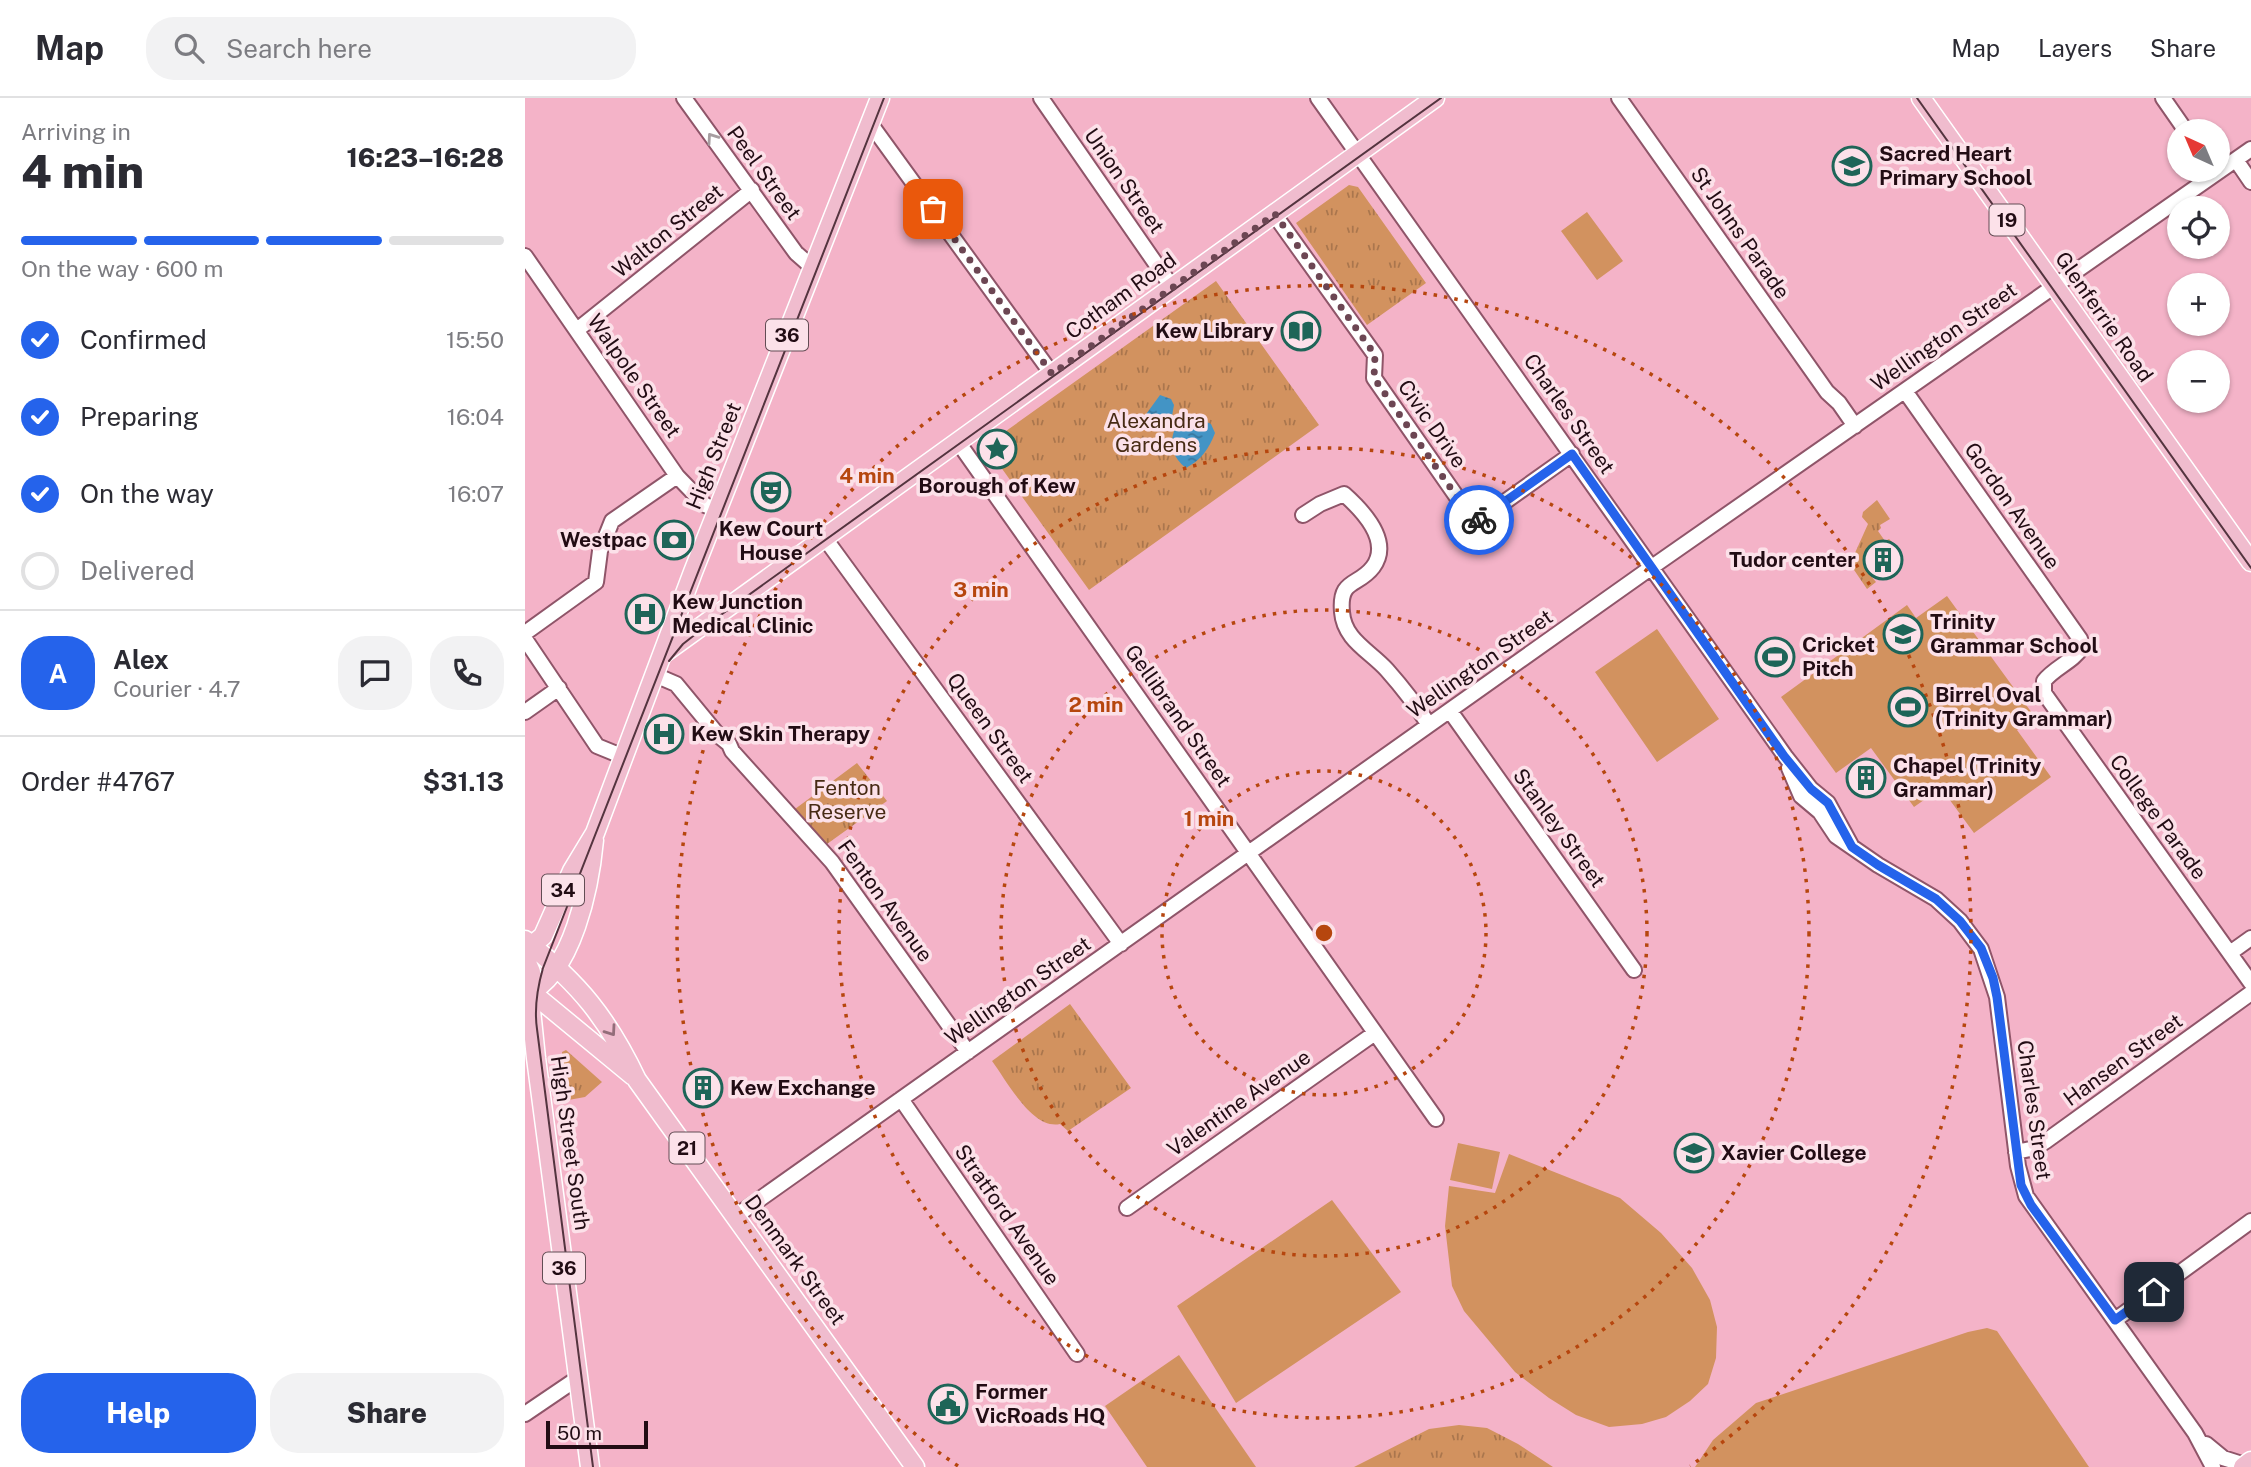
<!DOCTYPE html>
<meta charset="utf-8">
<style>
:root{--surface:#fff;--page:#f2f2f3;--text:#2b2b33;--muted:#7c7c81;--line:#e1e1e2;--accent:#2563eb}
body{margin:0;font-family:"Public Sans",sans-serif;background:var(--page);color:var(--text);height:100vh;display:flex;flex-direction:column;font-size:26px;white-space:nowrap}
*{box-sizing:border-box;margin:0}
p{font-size:23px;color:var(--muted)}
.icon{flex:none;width:38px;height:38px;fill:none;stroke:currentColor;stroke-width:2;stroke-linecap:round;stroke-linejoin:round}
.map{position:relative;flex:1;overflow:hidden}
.details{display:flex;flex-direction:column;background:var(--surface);width:525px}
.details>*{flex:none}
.needle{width:46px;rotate:316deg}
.controls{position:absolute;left:1642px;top:21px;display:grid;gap:14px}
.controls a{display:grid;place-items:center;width:63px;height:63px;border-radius:50%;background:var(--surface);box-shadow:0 2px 5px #0004;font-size:35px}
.scale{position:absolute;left:21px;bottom:18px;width:102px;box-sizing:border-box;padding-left:7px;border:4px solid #220c14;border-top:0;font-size:19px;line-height:24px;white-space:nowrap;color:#220c14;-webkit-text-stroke:5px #fce1e9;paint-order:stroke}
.pin{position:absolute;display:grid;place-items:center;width:60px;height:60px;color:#fff;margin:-30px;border-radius:14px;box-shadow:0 4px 10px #0006}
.courier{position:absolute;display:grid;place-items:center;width:70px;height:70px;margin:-35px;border:5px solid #2563eb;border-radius:50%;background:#fff;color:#222;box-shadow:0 2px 9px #0007}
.summary em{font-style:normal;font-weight:800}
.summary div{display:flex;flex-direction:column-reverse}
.summary{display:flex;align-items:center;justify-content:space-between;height:119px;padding:0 21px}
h1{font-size:46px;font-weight:800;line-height:52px}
.bar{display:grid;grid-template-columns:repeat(4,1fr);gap:10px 7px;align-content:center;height:84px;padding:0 21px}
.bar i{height:9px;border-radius:5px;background:var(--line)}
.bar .on{background:var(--accent)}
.bar p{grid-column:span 4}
.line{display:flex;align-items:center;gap:18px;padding:0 21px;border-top:2px solid var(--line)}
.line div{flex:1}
.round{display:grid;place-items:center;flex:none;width:74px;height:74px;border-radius:28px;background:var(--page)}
ol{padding:0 21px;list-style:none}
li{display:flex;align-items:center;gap:21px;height:77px}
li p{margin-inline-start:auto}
li .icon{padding:7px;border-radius:50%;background:var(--accent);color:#fff;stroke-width:4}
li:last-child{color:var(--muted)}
li i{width:38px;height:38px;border:4px solid var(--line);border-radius:50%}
.action{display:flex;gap:14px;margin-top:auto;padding:14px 21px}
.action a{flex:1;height:80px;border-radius:28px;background:var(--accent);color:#fff;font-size:28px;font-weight:800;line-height:80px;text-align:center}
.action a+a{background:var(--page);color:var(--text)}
header{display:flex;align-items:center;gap:42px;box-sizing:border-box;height:98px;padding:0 35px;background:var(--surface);border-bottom:2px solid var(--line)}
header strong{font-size:33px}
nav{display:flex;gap:38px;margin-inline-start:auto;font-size:24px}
.search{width:490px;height:63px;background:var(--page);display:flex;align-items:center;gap:18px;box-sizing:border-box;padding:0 24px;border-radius:28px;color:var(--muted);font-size:26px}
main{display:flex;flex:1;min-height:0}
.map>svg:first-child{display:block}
.grass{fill:url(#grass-tufts)}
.garden{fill:#d2925f}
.water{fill:url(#water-ripples)}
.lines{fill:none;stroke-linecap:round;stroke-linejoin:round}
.minor-casing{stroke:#8f5569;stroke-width:18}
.major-casing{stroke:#fff;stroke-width:21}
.minor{stroke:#fff;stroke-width:14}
.major{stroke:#f0bcce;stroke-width:18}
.tram{stroke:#54343f;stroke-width:2}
.oneway{stroke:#a79ea1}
.oneway2{stroke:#936d7a}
.done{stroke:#6c4653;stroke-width:7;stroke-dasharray:0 12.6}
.route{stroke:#2563eb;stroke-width:9}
.ring{fill:none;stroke:#b6460e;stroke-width:3.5;stroke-dasharray:3.5 7}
.labels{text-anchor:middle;stroke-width:7;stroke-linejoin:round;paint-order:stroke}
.shield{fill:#fce1e9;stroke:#634c54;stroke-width:2}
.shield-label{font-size:19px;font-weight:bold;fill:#220c14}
.poi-label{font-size:21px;font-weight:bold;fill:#220c14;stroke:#fce1e9;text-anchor:start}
.street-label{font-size:21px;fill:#220c14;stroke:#fce1e9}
.park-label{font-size:21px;fill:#472b14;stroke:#fce1e9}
.centre{fill:#b6460e;stroke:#fce1e9;stroke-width:3.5}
.ring-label{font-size:21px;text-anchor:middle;font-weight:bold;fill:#b6460e;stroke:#fce1e9;stroke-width:7;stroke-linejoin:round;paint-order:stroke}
</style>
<header>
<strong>Map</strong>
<div class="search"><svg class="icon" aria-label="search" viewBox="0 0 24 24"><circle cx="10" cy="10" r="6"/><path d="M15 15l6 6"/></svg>Search here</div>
<nav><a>Map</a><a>Layers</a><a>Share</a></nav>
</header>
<main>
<section class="details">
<div class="summary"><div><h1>4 min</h1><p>Arriving in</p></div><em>16:23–16:28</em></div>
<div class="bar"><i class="on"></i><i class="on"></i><i class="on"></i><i></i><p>On the way · 600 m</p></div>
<ol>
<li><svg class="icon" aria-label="check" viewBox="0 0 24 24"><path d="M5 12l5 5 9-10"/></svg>Confirmed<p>15:50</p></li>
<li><svg class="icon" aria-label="check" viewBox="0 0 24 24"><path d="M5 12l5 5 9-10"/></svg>Preparing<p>16:04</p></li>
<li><svg class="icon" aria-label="check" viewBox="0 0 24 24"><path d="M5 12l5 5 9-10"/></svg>On the way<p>16:07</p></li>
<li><i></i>Delivered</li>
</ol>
<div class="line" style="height:126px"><b class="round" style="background:var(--accent);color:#fff">A</b><div><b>Alex</b><p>Courier · 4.7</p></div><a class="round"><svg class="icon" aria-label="chat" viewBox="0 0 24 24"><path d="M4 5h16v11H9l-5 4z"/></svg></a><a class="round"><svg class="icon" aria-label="phone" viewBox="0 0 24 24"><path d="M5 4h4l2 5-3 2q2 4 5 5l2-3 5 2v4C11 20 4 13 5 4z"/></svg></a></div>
<div class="line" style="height:91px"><div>Order #4767</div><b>$31.13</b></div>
<div class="action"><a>Help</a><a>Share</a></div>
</section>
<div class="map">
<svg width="1726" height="1369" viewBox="0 0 1726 1369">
<defs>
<pattern id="grass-tufts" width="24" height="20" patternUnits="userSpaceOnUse" patternTransform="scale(1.75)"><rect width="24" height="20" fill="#d2925f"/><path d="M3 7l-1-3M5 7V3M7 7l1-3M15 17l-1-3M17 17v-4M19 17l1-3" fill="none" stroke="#aa764d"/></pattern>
<pattern id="water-ripples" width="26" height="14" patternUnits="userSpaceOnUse" patternTransform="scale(1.75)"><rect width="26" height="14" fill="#4394c5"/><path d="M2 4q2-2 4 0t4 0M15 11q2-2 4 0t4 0" fill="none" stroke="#38779f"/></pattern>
</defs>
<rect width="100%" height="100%" fill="#f4b3c8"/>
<path class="grass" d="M 824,87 L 833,89 L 901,185 L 842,227 L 771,125 Z
M 691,183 L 794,327 L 564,492 L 465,354 L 467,343 Z
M 1352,402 L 1365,421 L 1355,427 L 1356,430 L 1353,433 L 1360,443 L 1364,441 L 1368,445 L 1360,451 L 1363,457 L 1341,472 L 1351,484 L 1342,491 L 1325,466 L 1343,426 L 1337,419 L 1338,414 Z
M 332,665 L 362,703 L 302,746 L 270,711 Z
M 545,906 L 606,990 L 543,1033 L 535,1026 C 507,1032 482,983 467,963 Z
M 41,952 L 77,984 L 60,999 L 38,1003 L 37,954 Z
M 934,1327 L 962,1330 L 993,1346 L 1028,1369 L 829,1369 L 904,1331 Z"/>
<path class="garden" d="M 1062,114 L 1098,163 L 1072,182 L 1036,133 Z
M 1422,498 L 1510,619 L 1492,632 L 1526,679 L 1449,735 L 1416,690 L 1389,709 L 1346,650 L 1311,675 L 1256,599 L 1382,507 L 1391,520 Z
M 1132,531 L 1194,621 L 1132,664 L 1070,574 Z
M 933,1045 L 975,1054 L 967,1091 L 925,1082 Z
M 984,1056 L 1095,1100 L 1136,1135 L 1167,1170 L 1185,1202 L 1192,1229 L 1191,1260 L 1183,1286 L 1165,1303 L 1141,1319 L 1117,1326 L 1084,1329 L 1051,1317 L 1024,1300 L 990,1274 L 939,1213 L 927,1188 L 920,1128 L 924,1088 L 970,1095 Z
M 807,1102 L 876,1194 L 711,1305 L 652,1208 Z
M 1462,1230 L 1472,1233 L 1564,1369 L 1170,1369 L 1188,1342 L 1231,1305 L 1443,1234 Z
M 654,1257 L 731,1369 L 622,1369 L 580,1308 Z"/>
<path class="water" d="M 635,297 L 646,301 L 649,307 L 647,318 L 656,325 L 671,319 L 686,326 L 690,335 C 684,351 676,362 661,370 C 648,360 644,348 649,333 L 641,328 L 633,329 L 619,319 Z"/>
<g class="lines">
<defs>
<path id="minor" d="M 159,0 L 271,155 L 288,170
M 516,0 L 647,189
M 793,0 L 1260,658 L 1286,691 L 1303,705 L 1327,749
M 1094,0 L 1302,294 L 1314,305 L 1330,328
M 1638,0 L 1661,33
M 344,28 L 350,32 L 527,276
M 1711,62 L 1726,84
M 749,116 L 850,257 L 849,280 L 950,425 L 1047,356
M 0,158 L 152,378 L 180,407 L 192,412
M 52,232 L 227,92
M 1380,293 L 1555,541 L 1557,549 C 1548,564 1530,569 1519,583 L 1519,595 L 1726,885
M 433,344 L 911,1021
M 778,417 L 795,406 L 819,396 C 837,412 867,443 848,469 C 833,489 814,480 817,514 C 819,542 845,553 862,572 C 878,590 891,607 904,627
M 299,439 L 596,846
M 0,535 L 71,484 L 75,453 L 87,423 L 152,378
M 0,541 L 72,648 L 99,659
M 130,577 L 151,586 L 193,637 L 204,646 L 207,653 L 307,764 L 443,954
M 925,613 L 1109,872
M 0,614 L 34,590
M 1264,670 L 1276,698 L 1295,714 L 1311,738 L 1353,767 L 1411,801 L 1435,823 L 1456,851 L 1472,899 L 1493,1068 L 1501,1098 L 1670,1335 L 1688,1369
M 1705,855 L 1726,840
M 376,1001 L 552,1256
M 1491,1054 L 1510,1050 L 1521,1043 L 1726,895
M 602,1110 L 850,935
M 211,1118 L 1127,469 L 1726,51
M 1590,1222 L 1726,1123
M 0,1316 L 53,1280
M 1681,1346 L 1698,1360 L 1720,1367"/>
<path id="major" d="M 1396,0 L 1726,464
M 138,556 L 910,0
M 0,842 C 54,886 82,919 112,982 L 390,1369
M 0,853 L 18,838 L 47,773 L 70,735 L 168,474 L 355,0
M 0,860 L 6,874 L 6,912 L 11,960 L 65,1369
M 0,889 L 108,978
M 1,896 C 48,877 65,786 69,742
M 1718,1369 L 1726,1363"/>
</defs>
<use href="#minor" class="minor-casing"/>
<use href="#major" class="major-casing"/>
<use href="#minor" class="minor"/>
<use href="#major" class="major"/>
<path class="tram" d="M 1392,0 L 1726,470
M 144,563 L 158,546 L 186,524 L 916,0
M 68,1369 L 12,931 C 9,910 12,891 18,870 L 359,0"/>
</g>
<defs><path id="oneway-chevron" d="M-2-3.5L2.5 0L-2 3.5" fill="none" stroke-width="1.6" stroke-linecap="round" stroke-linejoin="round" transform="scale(1.75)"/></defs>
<use class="oneway" href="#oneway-chevron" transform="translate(187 40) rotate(-125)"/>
<use class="oneway2" href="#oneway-chevron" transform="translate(86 933) rotate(55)"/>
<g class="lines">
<path class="done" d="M 408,111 L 527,276 L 750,116 L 850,257 L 849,280 L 950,425 L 954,422"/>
<path class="route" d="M 954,422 L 1047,356 L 1259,658 L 1286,691 L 1303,705 L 1327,749 L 1353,767 L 1411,801 L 1435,823 L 1456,850 L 1468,880 L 1472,899 L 1496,1087 L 1506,1107 L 1590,1222 L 1629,1194"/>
</g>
<g class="ring">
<circle cx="799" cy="835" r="162"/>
<circle cx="799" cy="835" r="323"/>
<circle cx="799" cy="835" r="485"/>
<path d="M433 1368A647 647 0 1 1 1165 1368"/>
</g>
<defs>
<symbol id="school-ring" viewBox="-11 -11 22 22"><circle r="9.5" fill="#fce1e9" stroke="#1e6558" stroke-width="1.5"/><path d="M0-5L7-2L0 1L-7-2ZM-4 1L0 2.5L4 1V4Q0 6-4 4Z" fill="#1e6558"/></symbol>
<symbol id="library-ring" viewBox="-11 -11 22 22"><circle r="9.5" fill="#fce1e9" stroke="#1e6558" stroke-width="1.5"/><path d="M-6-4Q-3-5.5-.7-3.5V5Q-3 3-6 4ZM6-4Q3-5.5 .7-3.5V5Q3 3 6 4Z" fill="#1e6558"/></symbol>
<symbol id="sight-ring" viewBox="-11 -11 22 22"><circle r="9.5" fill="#fce1e9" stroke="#1e6558" stroke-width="1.5"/><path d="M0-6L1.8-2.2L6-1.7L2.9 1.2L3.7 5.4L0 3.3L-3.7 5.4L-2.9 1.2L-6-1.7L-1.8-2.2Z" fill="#1e6558"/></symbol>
<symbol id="theatre-ring" viewBox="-11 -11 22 22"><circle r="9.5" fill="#fce1e9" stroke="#1e6558" stroke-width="1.5"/><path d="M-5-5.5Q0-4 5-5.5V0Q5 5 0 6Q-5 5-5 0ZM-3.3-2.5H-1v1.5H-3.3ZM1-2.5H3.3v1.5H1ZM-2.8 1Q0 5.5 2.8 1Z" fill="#1e6558"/></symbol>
<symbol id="bank-ring" viewBox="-11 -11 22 22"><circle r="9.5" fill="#fce1e9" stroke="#1e6558" stroke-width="1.5"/><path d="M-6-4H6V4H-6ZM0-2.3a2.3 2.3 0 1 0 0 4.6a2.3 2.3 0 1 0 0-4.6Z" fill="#1e6558"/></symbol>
<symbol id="building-ring" viewBox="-11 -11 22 22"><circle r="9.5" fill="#fce1e9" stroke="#1e6558" stroke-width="1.5"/><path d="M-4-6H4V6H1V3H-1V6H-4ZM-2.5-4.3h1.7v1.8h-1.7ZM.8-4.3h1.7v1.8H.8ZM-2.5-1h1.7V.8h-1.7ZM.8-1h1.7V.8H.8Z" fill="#1e6558"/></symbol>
<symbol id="hospital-ring" viewBox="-11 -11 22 22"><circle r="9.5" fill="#fce1e9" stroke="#1e6558" stroke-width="1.5"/><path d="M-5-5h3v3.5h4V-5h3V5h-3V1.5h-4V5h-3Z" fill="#1e6558"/></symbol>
<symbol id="stadium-ring" viewBox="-11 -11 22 22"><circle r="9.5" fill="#fce1e9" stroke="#1e6558" stroke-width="1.5"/><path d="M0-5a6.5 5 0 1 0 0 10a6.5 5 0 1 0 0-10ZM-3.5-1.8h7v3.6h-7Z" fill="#1e6558"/></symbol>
<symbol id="civic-ring" viewBox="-11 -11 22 22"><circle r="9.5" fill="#fce1e9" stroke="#1e6558" stroke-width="1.5"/><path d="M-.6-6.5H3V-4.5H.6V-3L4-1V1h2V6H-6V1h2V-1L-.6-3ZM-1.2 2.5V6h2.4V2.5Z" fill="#1e6558"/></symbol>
</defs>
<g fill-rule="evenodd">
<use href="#school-ring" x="1305" y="46" width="44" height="44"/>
<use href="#library-ring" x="754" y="211" width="44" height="44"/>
<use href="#sight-ring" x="450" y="329" width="44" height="44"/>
<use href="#theatre-ring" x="224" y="372" width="44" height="44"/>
<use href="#bank-ring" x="127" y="420" width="44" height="44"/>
<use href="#building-ring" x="1336" y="440" width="44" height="44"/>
<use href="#hospital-ring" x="98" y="494" width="44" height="44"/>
<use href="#school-ring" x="1356" y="514" width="44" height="44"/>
<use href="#stadium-ring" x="1228" y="537" width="44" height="44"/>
<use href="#stadium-ring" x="1361" y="587" width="44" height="44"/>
<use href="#hospital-ring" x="117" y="614" width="44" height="44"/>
<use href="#building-ring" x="1319" y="658" width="44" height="44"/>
<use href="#building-ring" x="156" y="968" width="44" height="44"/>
<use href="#school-ring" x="1147" y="1033" width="44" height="44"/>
<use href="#civic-ring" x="401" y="1284" width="44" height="44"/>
</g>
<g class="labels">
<g class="shield">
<rect x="1464.5" y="106.5" width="35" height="31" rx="5"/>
<rect x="241" y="221.5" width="42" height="31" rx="5"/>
<rect x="17" y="776.5" width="42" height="31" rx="5"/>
<rect x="144.5" y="1034.5" width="35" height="31" rx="5"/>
<rect x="18" y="1154.5" width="42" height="31" rx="5"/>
</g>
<g class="shield-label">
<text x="1482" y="129">19</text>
<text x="262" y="244">36</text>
<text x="38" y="799">34</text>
<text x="162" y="1057">21</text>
<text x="39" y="1177">36</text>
</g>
<g class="poi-label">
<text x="1354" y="63">Sacred Heart<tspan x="1354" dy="24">Primary School</tspan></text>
<text x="749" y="240" text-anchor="end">Kew Library</text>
<text x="472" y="395" text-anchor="middle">Borough of Kew</text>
<text x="246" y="438" text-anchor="middle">Kew Court<tspan x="246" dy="24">House</tspan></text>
<text x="122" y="449" text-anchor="end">Westpac</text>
<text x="1331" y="469" text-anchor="end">Tudor center</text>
<text x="147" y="511">Kew Junction<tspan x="147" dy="24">Medical Clinic</tspan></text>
<text x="1405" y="531">Trinity<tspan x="1405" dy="24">Grammar School</tspan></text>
<text x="1277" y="554">Cricket<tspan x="1277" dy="24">Pitch</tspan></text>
<text x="1410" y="604">Birrel Oval<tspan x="1410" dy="24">(Trinity Grammar)</tspan></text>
<text x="166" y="643">Kew Skin Therapy</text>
<text x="1368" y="675">Chapel (Trinity<tspan x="1368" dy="24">Grammar)</tspan></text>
<text x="205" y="997">Kew Exchange</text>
<text x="1196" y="1062">Xavier College</text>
<text x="450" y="1301">Former<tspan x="450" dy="24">VicRoads HQ</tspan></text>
</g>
<g class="street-label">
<text transform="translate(239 75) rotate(54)" y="7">Peel Street</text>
<text transform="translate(599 83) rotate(55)" y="7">Union Street</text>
<text transform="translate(143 133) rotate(-39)" y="7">Walton Street</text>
<text transform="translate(1215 135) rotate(55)" y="7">St Johns Parade</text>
<text transform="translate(596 198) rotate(-36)" y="7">Cotham Road</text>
<text transform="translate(1579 219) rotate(55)" y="7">Glenferrie Road</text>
<text transform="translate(1419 239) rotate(-35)" y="7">Wellington Street</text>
<text transform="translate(109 278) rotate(55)" y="7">Walpole Street</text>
<text transform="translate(1044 316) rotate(55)" y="7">Charles Street</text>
<text transform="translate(907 326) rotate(55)" y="7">Civic Drive</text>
<text transform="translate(189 358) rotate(-68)" y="7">High Street</text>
<text transform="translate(1487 408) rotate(55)" y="7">Gordon Avenue</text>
<text transform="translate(955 566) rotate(-35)" y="7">Wellington Street</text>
<text transform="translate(653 618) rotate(55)" y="7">Gellibrand Street</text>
<text transform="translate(465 630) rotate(54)" y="7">Queen Street</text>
<text transform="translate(1633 719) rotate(54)" y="7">College Parade</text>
<text transform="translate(1034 730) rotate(54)" y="7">Stanley Street</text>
<text transform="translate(360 803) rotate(54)" y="7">Fenton Avenue</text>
<text transform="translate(493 893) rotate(-35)" y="7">Wellington Street</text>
<text transform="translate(1598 962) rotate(-36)" y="7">Hansen Street</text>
<text transform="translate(714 1005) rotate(-35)" y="7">Valentine Avenue</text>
<text transform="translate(1509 1012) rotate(82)" y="7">Charles Street</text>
<text transform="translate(45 1045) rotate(82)" y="7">High Street South</text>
<text transform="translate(482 1117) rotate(55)" y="7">Stratford Avenue</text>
<text transform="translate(270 1162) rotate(54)" y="7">Denmark Street</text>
</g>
<g class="park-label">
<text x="631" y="330">Alexandra<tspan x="631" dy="24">Gardens</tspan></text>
<text x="322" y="697">Fenton<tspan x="322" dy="24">Reserve</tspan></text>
</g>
</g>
<circle cx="799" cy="835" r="10" class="centre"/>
<g class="ring-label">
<text x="342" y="385">4 min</text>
<text x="456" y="499">3 min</text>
<text x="571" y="614">2 min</text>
<text x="684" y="728">1 min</text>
</g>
</svg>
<div class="controls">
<a><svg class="needle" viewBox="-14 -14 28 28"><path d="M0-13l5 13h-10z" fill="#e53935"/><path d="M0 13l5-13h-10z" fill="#7c7c81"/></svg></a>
<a><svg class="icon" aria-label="locate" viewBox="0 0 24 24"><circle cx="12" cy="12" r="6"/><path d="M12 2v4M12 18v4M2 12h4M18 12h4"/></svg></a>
<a>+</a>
<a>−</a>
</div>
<div class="scale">50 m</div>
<div class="pin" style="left:408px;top:111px;background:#ea580c"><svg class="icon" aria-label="bag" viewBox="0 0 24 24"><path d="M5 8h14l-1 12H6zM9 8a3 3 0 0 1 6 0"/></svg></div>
<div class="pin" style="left:1629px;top:1194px;background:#1f2937"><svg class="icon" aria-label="home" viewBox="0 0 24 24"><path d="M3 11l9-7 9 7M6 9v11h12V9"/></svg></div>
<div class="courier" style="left:954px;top:422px"><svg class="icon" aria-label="bike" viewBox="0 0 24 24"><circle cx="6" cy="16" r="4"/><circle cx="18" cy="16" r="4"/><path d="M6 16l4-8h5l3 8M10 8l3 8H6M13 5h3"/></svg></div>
</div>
</main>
